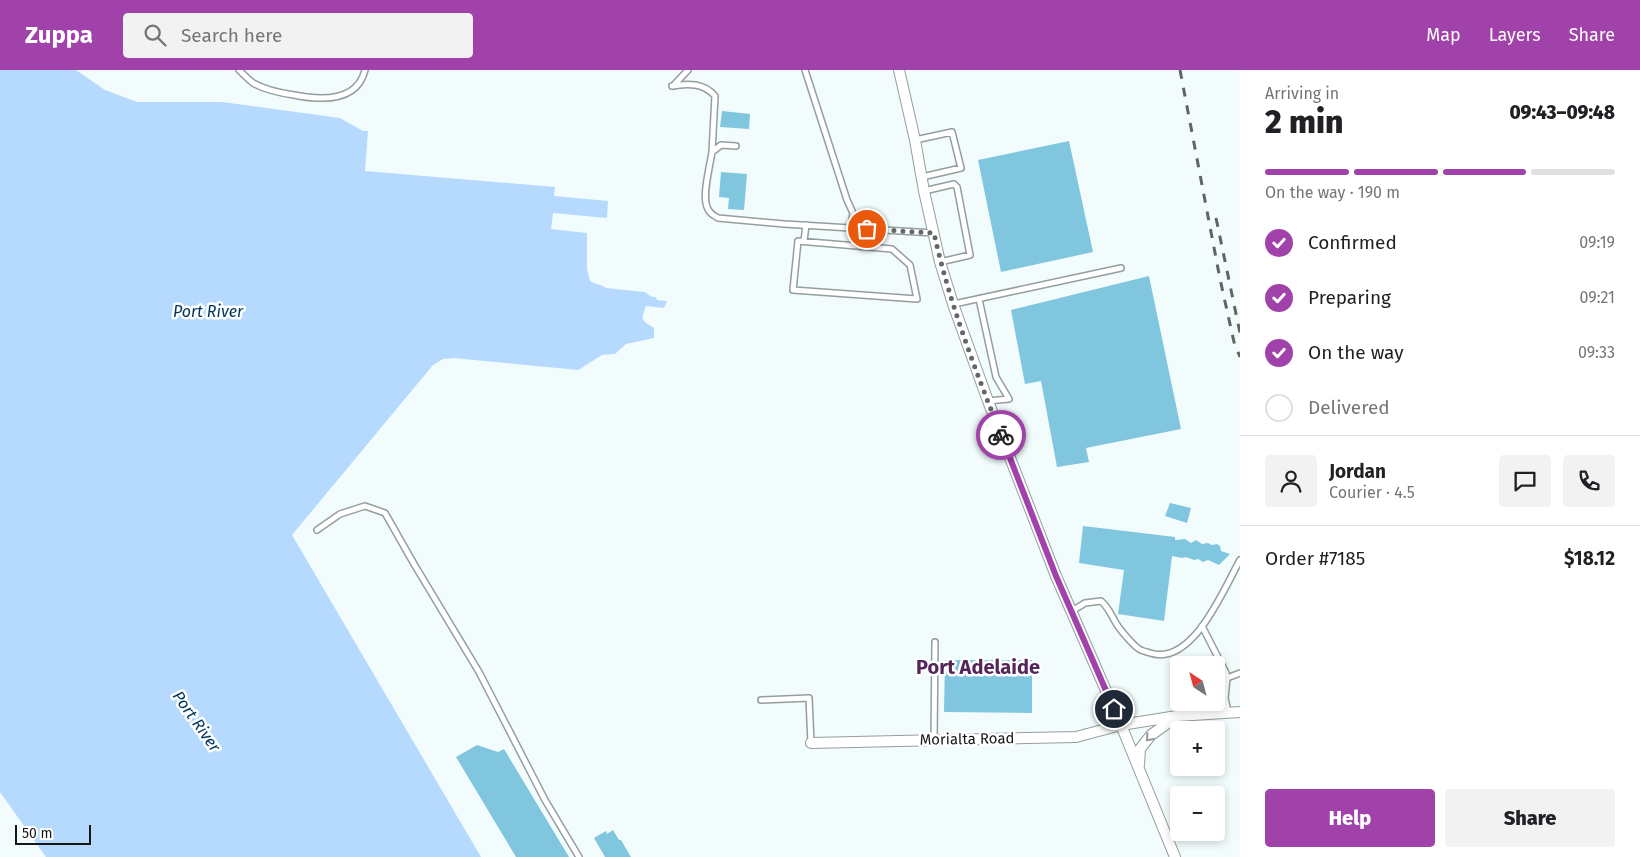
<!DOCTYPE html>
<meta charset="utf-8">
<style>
:root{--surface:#fff;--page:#f2f2f2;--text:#202124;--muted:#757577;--line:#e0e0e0;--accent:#a141aa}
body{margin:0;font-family:"Fira Sans",sans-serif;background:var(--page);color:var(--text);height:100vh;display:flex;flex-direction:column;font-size:19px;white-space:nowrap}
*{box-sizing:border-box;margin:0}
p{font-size:16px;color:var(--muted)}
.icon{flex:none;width:28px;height:28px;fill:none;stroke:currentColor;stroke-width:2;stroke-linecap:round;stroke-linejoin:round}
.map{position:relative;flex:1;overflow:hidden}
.drawer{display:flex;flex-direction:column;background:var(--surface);width:400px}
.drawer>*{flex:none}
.needle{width:32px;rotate:324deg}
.controls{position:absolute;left:1170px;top:586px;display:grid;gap:10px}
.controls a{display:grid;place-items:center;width:55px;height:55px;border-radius:5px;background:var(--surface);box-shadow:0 2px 8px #0003;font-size:25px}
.scale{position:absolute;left:15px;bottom:12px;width:76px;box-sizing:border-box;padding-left:5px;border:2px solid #151818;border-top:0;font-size:14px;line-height:18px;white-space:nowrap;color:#151818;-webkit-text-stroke:4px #fff;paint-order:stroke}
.pin{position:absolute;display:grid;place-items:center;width:42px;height:42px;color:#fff;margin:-21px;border:2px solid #fff;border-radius:50%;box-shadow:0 1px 5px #0007}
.courier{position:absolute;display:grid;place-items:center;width:50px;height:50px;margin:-25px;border:4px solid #a141aa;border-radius:50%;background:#fff;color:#222;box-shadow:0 1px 6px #0007}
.headline em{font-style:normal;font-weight:800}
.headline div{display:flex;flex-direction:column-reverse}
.headline{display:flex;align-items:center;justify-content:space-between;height:85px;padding:0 25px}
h1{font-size:32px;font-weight:800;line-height:38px}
.bar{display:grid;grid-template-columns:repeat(4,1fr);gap:8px 5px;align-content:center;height:60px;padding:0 25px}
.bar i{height:6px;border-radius:4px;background:var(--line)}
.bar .current{background:var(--accent)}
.bar p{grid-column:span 4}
.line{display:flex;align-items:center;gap:12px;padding:0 25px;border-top:1px solid var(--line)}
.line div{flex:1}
.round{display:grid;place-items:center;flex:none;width:52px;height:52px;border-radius:5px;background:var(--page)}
ol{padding:0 25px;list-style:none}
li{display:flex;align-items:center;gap:15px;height:55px}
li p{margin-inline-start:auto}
li .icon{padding:5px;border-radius:50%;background:var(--accent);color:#fff;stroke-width:4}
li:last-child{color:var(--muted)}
li i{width:28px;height:28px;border:2px solid var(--line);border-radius:50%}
.cta{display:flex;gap:10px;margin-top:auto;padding:10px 25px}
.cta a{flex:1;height:58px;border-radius:5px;background:var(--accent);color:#fff;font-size:20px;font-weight:800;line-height:58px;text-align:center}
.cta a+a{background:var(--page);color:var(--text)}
header{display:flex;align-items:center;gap:30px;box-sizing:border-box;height:70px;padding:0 25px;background:var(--accent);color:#fff}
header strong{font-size:24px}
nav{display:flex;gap:28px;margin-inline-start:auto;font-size:18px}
.search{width:350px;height:45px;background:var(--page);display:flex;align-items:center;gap:12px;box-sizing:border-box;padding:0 18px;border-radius:5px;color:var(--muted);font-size:19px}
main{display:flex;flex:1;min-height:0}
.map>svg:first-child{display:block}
.water{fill:#b6dafd}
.building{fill:#81c6df}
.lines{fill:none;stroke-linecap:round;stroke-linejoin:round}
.service-casing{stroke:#959e9e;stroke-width:8}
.minor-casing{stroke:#959e9e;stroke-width:12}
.service{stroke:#fff;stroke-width:5}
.minor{stroke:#fff;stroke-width:10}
.rail{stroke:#5f6565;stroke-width:3;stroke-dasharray:9 9;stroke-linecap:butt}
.oneway{stroke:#969797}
.done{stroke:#626868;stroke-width:5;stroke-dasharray:0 9}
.route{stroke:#a141aa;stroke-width:6}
.labels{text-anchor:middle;stroke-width:5;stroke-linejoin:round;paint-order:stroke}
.street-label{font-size:15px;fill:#151818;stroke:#fff}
.water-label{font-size:16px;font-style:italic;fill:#01345c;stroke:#fff}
.district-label{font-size:20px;font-weight:bold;fill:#552659;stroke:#fff}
</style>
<header>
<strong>Zuppa</strong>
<div class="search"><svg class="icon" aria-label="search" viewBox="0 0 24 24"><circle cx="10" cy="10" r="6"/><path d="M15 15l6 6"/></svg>Search here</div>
<nav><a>Map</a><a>Layers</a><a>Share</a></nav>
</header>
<main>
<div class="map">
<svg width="1240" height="787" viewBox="0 0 1240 787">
<rect width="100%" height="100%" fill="#f2fcfc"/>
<path class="water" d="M 0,0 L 76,0 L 105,20 L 137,32 L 222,32 L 340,48 L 363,61 L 368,61 L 365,101 L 555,117 L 554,126 L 608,131 L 607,148 L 553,143 L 551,159 L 587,163 L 587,199 L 590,211 C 596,215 601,214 606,218 L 645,222 L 652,227 L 656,227 L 657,230 L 667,231 L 664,238 L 646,236 C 640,252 642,250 654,258 L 654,268 L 626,274 L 615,284 L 602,285 L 578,300 L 454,288 L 443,289 L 433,295 L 292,465 L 481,787 L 46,787 L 0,722 Z"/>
<path class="building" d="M 722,41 L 750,44 L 749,59 L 720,57 Z
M 1069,71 L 1093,182 L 1001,202 L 978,90 Z
M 721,102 L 747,104 L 744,140 L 728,139 L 729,128 L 719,127 Z
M 1149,206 L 1181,359 L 1086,378 L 1089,392 L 1057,397 L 1041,311 L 1025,314 L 1011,240 Z
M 1170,433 L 1191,438 L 1187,453 L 1165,446 Z
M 1083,456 L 1175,467 L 1175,470 L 1185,469 L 1191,473 L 1196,470 L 1202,474 L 1208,473 L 1212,475 L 1217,474 L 1220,476 L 1221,481 L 1230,484 L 1219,495 L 1208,490 L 1203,492 L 1198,489 L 1194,490 L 1186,487 L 1182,488 L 1172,486 L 1164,551 L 1118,544 L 1124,500 L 1079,493 Z
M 945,590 L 1032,590 L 1032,643 L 944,642 Z
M 477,675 L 498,682 L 504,679 L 569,787 L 516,787 L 456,687 Z
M 613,760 L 619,770 L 621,770 L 631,787 L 605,787 L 594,768 L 606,761 L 607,764 Z"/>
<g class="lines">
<defs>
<path id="service" d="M 239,0 C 243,4 248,9 253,13 C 265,20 280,23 294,25 C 319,30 357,33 365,0
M 805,0 L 847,130 L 853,143 L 851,158
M 672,16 C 688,13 704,13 715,26 L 712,82
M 673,16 L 688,0
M 915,70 L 952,62 L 961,98 L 922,107
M 736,76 L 721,75 L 712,82 C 710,96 702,125 707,137 C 709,143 713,145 718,148 L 784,154 L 934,163
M 924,121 L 954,114 L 957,117 L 970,185 L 940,192
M 798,171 L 892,179 L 910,195 L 917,229 L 793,220 Z
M 804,171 L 806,155
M 979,229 L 996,307 L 1009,329 L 988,331
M 954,234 L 1121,198
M 317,460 L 340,444 L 365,436 L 385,443 L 414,494 L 479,602 L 545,730 L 579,787
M 1072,541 L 1085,533 L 1101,531 C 1109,538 1111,545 1116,553 C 1120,560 1133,575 1139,579 C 1142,581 1147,582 1150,583 C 1193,597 1224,518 1240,490
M 1202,556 L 1226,603 L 1227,608 L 1225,628 L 1228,642
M 1227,608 L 1240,603
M 761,630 L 809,628 L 811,673
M 934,670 L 935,572"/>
<path id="minor" d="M 899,0 L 915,70 L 924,121 L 940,192 L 953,234 L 988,331 L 1056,506 L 1121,655 L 1175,787
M 811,673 L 1076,667 L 1121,655 L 1177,646 L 1240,642
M 1139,695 L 1140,679 L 1151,665 L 1175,648"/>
</defs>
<use href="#service" class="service-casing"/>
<use href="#minor" class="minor-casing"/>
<use href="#service" class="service"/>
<use href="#minor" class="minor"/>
<path class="rail" d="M 1180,0 L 1220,209 L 1234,272 L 1240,287
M 1216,148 L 1240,263"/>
</g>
<defs><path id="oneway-chevron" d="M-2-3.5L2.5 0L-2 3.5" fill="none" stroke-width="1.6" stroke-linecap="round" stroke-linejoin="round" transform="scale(1.25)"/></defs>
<use class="oneway" href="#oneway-chevron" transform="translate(1149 668) rotate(132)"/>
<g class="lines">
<path class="done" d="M 867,159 L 934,163 C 949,232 975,299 1001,365"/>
<path class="route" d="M 1001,365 L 1056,506 L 1114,639"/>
</g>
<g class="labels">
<g class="street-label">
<text transform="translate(967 669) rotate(-1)" y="5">Morialta Road</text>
</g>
<g class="water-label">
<text x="208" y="247">Port River</text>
<text transform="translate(197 651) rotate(55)" y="6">Port River</text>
</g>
<g class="district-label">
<text x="978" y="604">Port Adelaide</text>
</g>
</g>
</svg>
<div class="controls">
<a><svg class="needle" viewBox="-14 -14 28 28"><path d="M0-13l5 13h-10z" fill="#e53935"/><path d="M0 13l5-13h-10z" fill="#757577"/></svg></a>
<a>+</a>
<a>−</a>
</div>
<div class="scale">50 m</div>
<div class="pin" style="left:867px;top:159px;background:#ea580c"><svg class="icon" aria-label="bag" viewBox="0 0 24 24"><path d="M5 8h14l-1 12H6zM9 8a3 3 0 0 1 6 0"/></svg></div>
<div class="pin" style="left:1114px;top:639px;background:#1f2937"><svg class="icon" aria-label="home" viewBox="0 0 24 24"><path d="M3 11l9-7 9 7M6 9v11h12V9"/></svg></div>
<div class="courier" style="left:1001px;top:365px"><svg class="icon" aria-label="bike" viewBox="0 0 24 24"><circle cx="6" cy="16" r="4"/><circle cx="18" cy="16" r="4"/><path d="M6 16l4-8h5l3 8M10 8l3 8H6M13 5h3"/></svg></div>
</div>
<section class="drawer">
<div class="headline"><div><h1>2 min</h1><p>Arriving in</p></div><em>09:43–09:48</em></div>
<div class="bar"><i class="current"></i><i class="current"></i><i class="current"></i><i></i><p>On the way · 190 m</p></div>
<ol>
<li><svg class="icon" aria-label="check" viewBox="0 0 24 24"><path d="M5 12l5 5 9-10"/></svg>Confirmed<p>09:19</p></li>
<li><svg class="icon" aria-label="check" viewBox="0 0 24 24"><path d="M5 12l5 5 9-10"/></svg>Preparing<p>09:21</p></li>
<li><svg class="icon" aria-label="check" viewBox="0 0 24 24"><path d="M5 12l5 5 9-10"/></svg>On the way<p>09:33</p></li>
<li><i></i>Delivered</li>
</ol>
<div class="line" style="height:90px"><a class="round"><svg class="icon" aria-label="person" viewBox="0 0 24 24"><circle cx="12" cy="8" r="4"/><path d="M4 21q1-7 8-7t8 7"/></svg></a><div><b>Jordan</b><p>Courier · 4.5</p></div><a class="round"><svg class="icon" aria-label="chat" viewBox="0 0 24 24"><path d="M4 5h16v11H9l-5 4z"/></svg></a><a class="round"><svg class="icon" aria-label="phone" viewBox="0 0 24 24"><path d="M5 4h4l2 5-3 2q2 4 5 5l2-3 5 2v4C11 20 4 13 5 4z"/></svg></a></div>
<div class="line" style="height:65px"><div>Order #7185</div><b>$18.12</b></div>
<div class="cta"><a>Help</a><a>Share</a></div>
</section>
</main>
